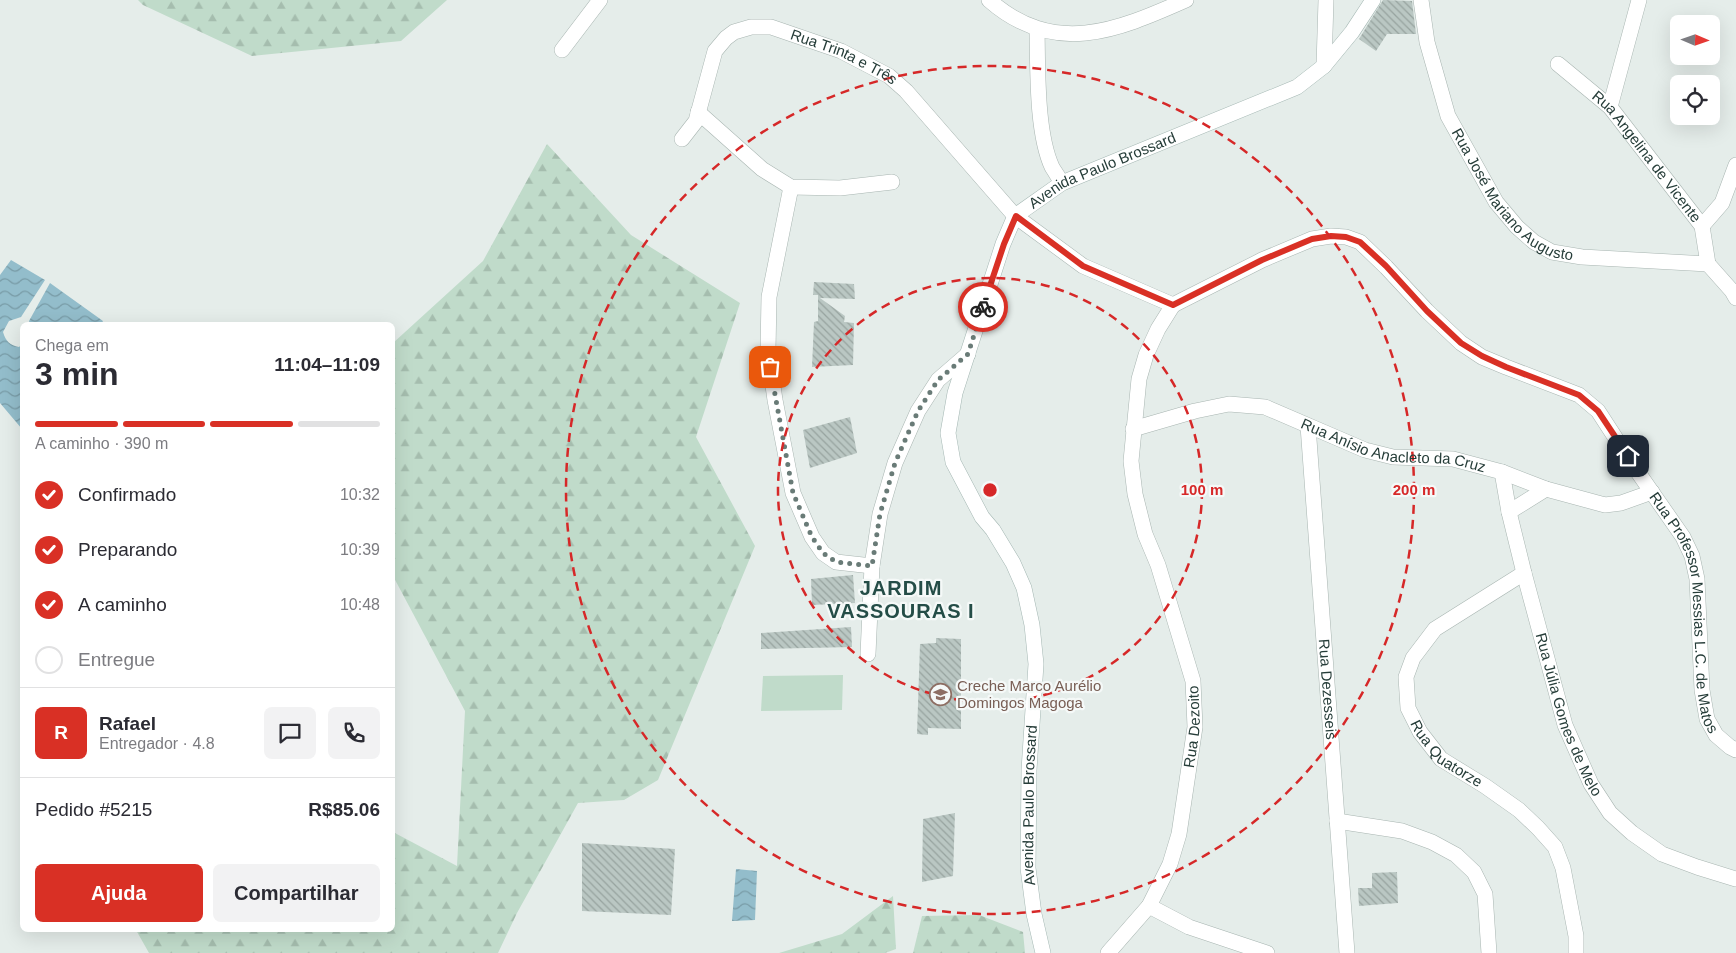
<!DOCTYPE html>
<html lang="pt">
<meta charset="utf-8">
<style>
:root{--surface:#fff;--page:#f2f2f3;--text:#2b2b33;--muted:#7c7c81;--line:#e1e1e2;--accent:#d93025}
body{margin:0;font-family:Helvetica,sans-serif;background:var(--page);color:var(--text);height:100vh;display:flex;flex-direction:column;font-size:19px;white-space:nowrap}
*{box-sizing:border-box;margin:0}
p{font-size:16px;color:var(--muted)}
.icon{flex:none;width:28px;height:28px;fill:none;stroke:currentColor;stroke-width:2;stroke-linecap:round;stroke-linejoin:round}
.map{position:relative;flex:1;overflow:hidden}
.details{position:absolute;left:20px;top:322px;width:375px;height:610px;display:flex;flex-direction:column;background:var(--surface);border-radius:8px;box-shadow:0 5px 20px #0002}
.details>*{flex:none}
.needle{width:32px;rotate:92deg}
.buttons{position:absolute;left:1670px;top:15px;display:grid;gap:10px}
.buttons a{display:grid;place-items:center;width:50px;height:50px;border-radius:8px;background:var(--surface);box-shadow:0 5px 20px #0002;font-size:25px}
.pin{position:absolute;display:grid;place-items:center;width:42px;height:42px;color:#fff;margin:-21px;border-radius:10px;box-shadow:0 2px 8px #0006}
.courier{position:absolute;display:grid;place-items:center;width:50px;height:50px;margin:-25px;border:4px solid #d93025;border-radius:50%;background:#fff;color:#222;box-shadow:0 1px 6px #0007}
.head em{font-style:normal;font-weight:600}
.head div{display:flex;flex-direction:column-reverse}
.head{display:flex;align-items:center;justify-content:space-between;height:85px;padding:0 15px}
h1{font-size:32px;font-weight:600;line-height:38px}
.bar{display:grid;grid-template-columns:repeat(4,1fr);gap:8px 5px;align-content:center;height:60px;padding:0 15px}
.bar i{height:6px;border-radius:4px;background:var(--line)}
.bar .on{background:var(--accent)}
.bar p{grid-column:span 4}
.line{display:flex;align-items:center;gap:12px;padding:0 15px;border-top:1px solid var(--line)}
.line div{flex:1}
.round{display:grid;place-items:center;flex:none;width:52px;height:52px;border-radius:8px;background:var(--page)}
ol{padding:0 15px;list-style:none}
li{display:flex;align-items:center;gap:15px;height:55px}
li p{margin-inline-start:auto}
li .icon{padding:5px;border-radius:50%;background:var(--accent);color:#fff;stroke-width:4}
li:last-child{color:var(--muted)}
li i{width:28px;height:28px;border:2px solid var(--line);border-radius:50%}
.action{display:flex;gap:10px;margin-top:auto;padding:10px 15px}
.action a{flex:1;height:58px;border-radius:8px;background:var(--accent);color:#fff;font-size:20px;font-weight:600;line-height:58px;text-align:center}
.action a+a{background:var(--page);color:var(--text)}
.map>svg:first-child{display:block}
.forest{fill:url(#forest-firs)}
.pitch{fill:#c0dbca}
.water{fill:url(#water-waves)}
.building{fill:url(#building-back-hatch)}
.lines{fill:none;stroke-linecap:round;stroke-linejoin:round}
.minor-casing{stroke:#a8b5b1;stroke-width:16}
.secondary-casing{stroke:#a4b7b3;stroke-width:16}
.minor{stroke:#fff;stroke-width:15}
.secondary{stroke:#fff;stroke-width:15}
.done{stroke:#697b77;stroke-width:5;stroke-dasharray:0 9}
.route{stroke:#d93025;stroke-width:6}
.ring{fill:none;stroke:#d62828;stroke-width:2.5;stroke-dasharray:9 6}
.labels{text-anchor:middle;stroke-width:4.5;stroke-linejoin:round;paint-order:stroke}
.street-label{font-size:15px;fill:#263d39;stroke:#f5f9f8}
.education-label{font-size:15px;fill:#785e54;stroke:#f5f9f8;text-anchor:start}
.district-label{font-size:20px;font-weight:bold;letter-spacing:1px;fill:#244d47;stroke:#f5f9f8}
.centre{fill:#d62828;stroke:#f5f9f8;stroke-width:2.5}
.ring-label{font-size:15px;text-anchor:middle;font-weight:bold;fill:#d62828;stroke:#f5f9f8;stroke-width:4.5;stroke-linejoin:round;paint-order:stroke}
</style>
<div class="map">
<svg width="1736" height="953" viewBox="0 0 1736 953">
<defs>
<pattern id="forest-firs" width="22" height="20" patternUnits="userSpaceOnUse" patternTransform="scale(1.25)"><rect width="22" height="20" fill="#c0dbca"/><path d="M5 1l3.5 6h-7zM16 11l3.5 6h-7z" fill="#a5bdae"/></pattern>
<pattern id="water-waves" width="16" height="10" patternUnits="userSpaceOnUse" patternTransform="scale(1.25)"><rect width="16" height="10" fill="#93bdcb"/><path d="M0 5q4-4 8 0t8 0" fill="none" stroke="#789ba6"/></pattern>
<pattern id="building-back-hatch" width="6" height="6" patternUnits="userSpaceOnUse" patternTransform="scale(1.25)"><rect width="6" height="6" fill="#bac7c3"/><path d="M-1 5l2 2M0 0l6 6M5-1l2 2" fill="none" stroke="#97a39f"/></pattern>
</defs>
<rect width="100%" height="100%" fill="#e5edea"/>
<path class="forest" d="M 138,0 L 447,0 L 401,41 L 252,56 L 143,5 Z
M 547,144 L 631,235 L 740,303 L 696,437 L 755,546 L 658,780 L 624,800 L 578,803 L 517,913 L 498,953 L 149,953 L 136,930 L 392,930 L 393,832 L 457,866 L 465,711 L 393,576 L 393,343 L 483,261 Z
M 893,896 L 896,949 L 885,953 L 779,953 L 842,934 Z
M 979,915 L 1023,932 L 1025,953 L 913,953 L 922,916 Z"/>
<path class="pitch" d="M 843,675 L 842,710 L 761,711 L 763,676 Z"/>
<path class="water" d="M 11,260 L 45,280 L 21,317 L 9,321 L 3,332 C 6,342 10,345 19,347 L 22,344 L 22,429 L 0,403 L 0,275 Z
M 50,283 L 103,321 L 101,325 L 30,325 L 29,321 Z
M 736,869 L 757,871 L 755,920 L 732,921 Z"/>
<path class="building" d="M 1383,0 L 1412,1 L 1416,34 L 1387,34 L 1376,51 L 1359,39 Z
M 814,282 L 854,284 L 855,299 L 820,298 L 845,316 L 844,322 L 854,323 L 853,365 L 812,367 L 814,322 L 818,321 L 818,295 L 813,295 Z
M 850,417 L 857,453 L 810,468 L 803,430 Z
M 853,575 L 855,603 L 812,605 L 811,579 Z
M 851,627 L 852,647 L 761,649 L 761,633 Z
M 936,638 L 961,639 L 961,729 L 928,728 L 928,735 L 917,734 L 920,644 L 936,643 Z
M 955,813 L 953,876 L 922,882 L 923,819 Z
M 582,843 L 675,849 L 671,915 L 582,911 Z
M 1397,872 L 1398,903 L 1359,906 L 1358,888 L 1372,888 L 1372,873 Z"/>
<g class="lines">
<defs>
<g id="minor">
<path d="M 989,0 C 1054,57 1116,31 1186,0"/>
<path id="s1" d="M 1421,0 L 1427,42 L 1448,116 L 1496,202 L 1517,227 L 1534,242 L 1552,252 L 1582,257 L 1708,264"/>
<path d="M 1037,30 C 1038,68 1036,132 1052,167 C 1055,172 1059,178 1062,183"/>
<path d="M 562,50 L 600,0"/>
<path id="s2" d="M 1558,64 L 1610,107 L 1702,226 L 1708,264"/>
<path d="M 1324,66 L 1326,0"/>
<path d="M 1610,107 L 1639,0"/>
<path d="M 698,112 L 762,169 L 791,187 L 840,188 L 892,182"/>
<path id="s3" d="M 682,139 L 696,121 L 715,51 L 726,38 L 734,32 L 751,27 L 771,27 L 841,51 L 889,76 L 906,91 L 1015,216 L 1083,266 L 1173,305"/>
<path d="M 791,187 L 769,297 L 768,350 L 775,400 L 793,493 L 812,537 L 823,553 L 836,562 L 872,566"/>
<path d="M 1702,226 L 1722,203 L 1736,165"/>
<path d="M 1708,264 L 1732,291 L 1736,298"/>
<path id="s4" d="M 1173,305 L 1262,260 L 1312,239 L 1331,236 L 1346,237 L 1360,242 L 1386,267 L 1427,311 L 1461,343 L 1482,357 L 1506,367 L 1579,395 L 1598,411 L 1635,468 L 1683,537 L 1692,556 L 1697,579 L 1702,690 L 1707,719 L 1716,735 L 1730,747 L 1736,750"/>
<path id="s5" d="M 1308,426 L 1347,953"/>
<path id="s6" d="M 1133,429 L 1195,411 L 1229,404 L 1265,407 L 1365,450 L 1393,457 L 1453,459 L 1502,472 L 1546,489 L 1605,505 L 1621,503 L 1652,492"/>
<path id="s7" d="M 1502,472 L 1509,512 L 1524,573 L 1565,725 L 1591,784 L 1610,813 L 1632,833 L 1662,854 L 1697,867 L 1736,879"/>
<path d="M 1509,512 L 1546,489"/>
<path id="s8" d="M 1524,573 L 1435,629 L 1413,658 L 1406,677 L 1408,708 L 1420,732 L 1441,759 L 1485,786 L 1519,810 L 1538,828 L 1555,847 L 1563,868 L 1576,936 L 1576,953"/>
<path d="M 868,654 L 872,566 L 880,514 L 895,463 L 918,411 L 938,380 L 968,354"/>
<path d="M 1337,821 L 1402,831 L 1432,842 L 1456,855 L 1474,872 L 1485,894 L 1489,953"/>
<path d="M 1149,906 L 1189,927 L 1267,953"/>
<path id="s9" d="M 1108,953 L 1149,906 L 1170,864 L 1179,834 L 1195,727 L 1193,681 L 1158,565 L 1145,534 L 1135,494 L 1131,461 L 1139,379 L 1146,355 L 1158,329 L 1173,305"/>
</g>
<g id="secondary">
<path id="s10" d="M 1043,953 L 1034,914 L 1028,868 L 1029,770 L 1036,664 L 1032,625 L 1024,588 L 1013,563 L 993,530 L 982,517 L 953,462 L 948,433 L 955,393 L 1003,244 L 1015,216 L 1062,183 L 1297,87 L 1324,66 L 1352,32 L 1373,0"/>
</g>
</defs>
<use href="#minor" class="minor-casing"/>
<use href="#secondary" class="secondary-casing"/>
<use href="#minor" class="minor"/>
<use href="#secondary" class="secondary"/>
</g>
<g class="lines">
<path class="done" d="M 770,367 L 793,493 L 812,537 L 823,553 L 836,562 L 872,566 L 880,514 L 895,463 L 918,411 L 938,380 L 968,354 L 983,307"/>
<path class="route" d="M 983,307 L 1004,244 L 1016,216 L 1083,266 L 1173,305 L 1262,260 L 1312,239 L 1331,236 L 1346,237 L 1360,242 L 1386,266 L 1427,311 L 1461,343 L 1482,356 L 1506,367 L 1579,395 L 1598,411 L 1628,456"/>
</g>
<g class="ring">
<circle cx="990" cy="490" r="212"/>
<circle cx="990" cy="490" r="424"/>
</g>
<defs>
<symbol id="school-ring" viewBox="-11 -11 22 22"><circle r="9.5" fill="#f5f9f8" stroke="#8d6e63" stroke-width="1.5"/><path d="M0-5L7-2L0 1L-7-2ZM-4 1L0 2.5L4 1V4Q0 6-4 4Z" fill="#8d6e63"/></symbol>
</defs>
<g fill-rule="evenodd">
<use href="#school-ring" x="928" y="682" width="25" height="25"/>
</g>
<g class="labels">
<g class="street-label">
<text dy="5" stroke="none"><textPath href="#s3" startOffset="239">Rua Trinta e Três</textPath></text>
<text dy="5" stroke="none"><textPath href="#s2" startOffset="129">Rua Angelina de Vicente</textPath></text>
<text dy="5" stroke="none"><textPath href="#s10" startOffset="869">Avenida Paulo Brossard</textPath></text>
<text dy="5" stroke="none"><textPath href="#s1" startOffset="225">Rua José Mariano Augusto</textPath></text>
<text dy="5" stroke="none"><textPath href="#s6" startOffset="271">Rua Anísio Anacleto da Cruz</textPath></text>
<text dy="5" stroke="none"><textPath href="#s4" startOffset="726">Rua Professor Messias L.C. de Matos</textPath></text>
<text dy="5" stroke="none"><textPath href="#s5" startOffset="264">Rua Dezesseis</textPath></text>
<text dy="5" stroke="none"><textPath href="#s7" startOffset="252">Rua Júlia Gomes de Melo</textPath></text>
<text dy="5" stroke="none"><textPath href="#s9" startOffset="249">Rua Dezoito</textPath></text>
<text dy="5" stroke="none"><textPath href="#s8" startOffset="254">Rua Quatorze</textPath></text>
<text dy="5" stroke="none"><textPath href="#s10" startOffset="149">Avenida Paulo Brossard</textPath></text>
</g>
<g class="education-label">
<text x="957" y="691">Creche Marco Aurélio<tspan x="957" dy="17">Domingos Magoga</tspan></text>
</g>
<g class="district-label">
<text x="901" y="595">JARDIM<tspan x="901" dy="23">VASSOURAS I</tspan></text>
</g>
</g>
<circle cx="990" cy="490" r="8" class="centre"/>
<g class="ring-label">
<text x="1202" y="495">100 m</text>
<text x="1414" y="495">200 m</text>
</g>
</svg>
<div class="buttons">
<a><svg class="needle" viewBox="-14 -14 28 28"><path d="M0-13l5 13h-10z" fill="#e53935"/><path d="M0 13l5-13h-10z" fill="#7c7c81"/></svg></a>
<a><svg class="icon" aria-label="locate" viewBox="0 0 24 24"><circle cx="12" cy="12" r="6"/><path d="M12 2v4M12 18v4M2 12h4M18 12h4"/></svg></a>
</div>
<div class="pin" style="left:770px;top:367px;background:#ea580c"><svg class="icon" aria-label="bag" viewBox="0 0 24 24"><path d="M5 8h14l-1 12H6zM9 8a3 3 0 0 1 6 0"/></svg></div>
<div class="pin" style="left:1628px;top:456px;background:#1f2937"><svg class="icon" aria-label="home" viewBox="0 0 24 24"><path d="M3 11l9-7 9 7M6 9v11h12V9"/></svg></div>
<div class="courier" style="left:983px;top:307px"><svg class="icon" aria-label="bike" viewBox="0 0 24 24"><circle cx="6" cy="16" r="4"/><circle cx="18" cy="16" r="4"/><path d="M6 16l4-8h5l3 8M10 8l3 8H6M13 5h3"/></svg></div>
<section class="details">
<div class="head"><div><h1>3 min</h1><p>Chega em</p></div><em>11:04–11:09</em></div>
<div class="bar"><i class="on"></i><i class="on"></i><i class="on"></i><i></i><p>A caminho · 390 m</p></div>
<ol>
<li><svg class="icon" aria-label="check" viewBox="0 0 24 24"><path d="M5 12l5 5 9-10"/></svg>Confirmado<p>10:32</p></li>
<li><svg class="icon" aria-label="check" viewBox="0 0 24 24"><path d="M5 12l5 5 9-10"/></svg>Preparando<p>10:39</p></li>
<li><svg class="icon" aria-label="check" viewBox="0 0 24 24"><path d="M5 12l5 5 9-10"/></svg>A caminho<p>10:48</p></li>
<li><i></i>Entregue</li>
</ol>
<div class="line" style="height:90px"><b class="round" style="background:var(--accent);color:#fff">R</b><div><b>Rafael</b><p>Entregador · 4.8</p></div><a class="round"><svg class="icon" aria-label="chat" viewBox="0 0 24 24"><path d="M4 5h16v11H9l-5 4z"/></svg></a><a class="round"><svg class="icon" aria-label="phone" viewBox="0 0 24 24"><path d="M5 4h4l2 5-3 2q2 4 5 5l2-3 5 2v4C11 20 4 13 5 4z"/></svg></a></div>
<div class="line" style="height:65px"><div>Pedido #5215</div><b>R$85.06</b></div>
<div class="action"><a>Ajuda</a><a>Compartilhar</a></div>
</section>
</div>
